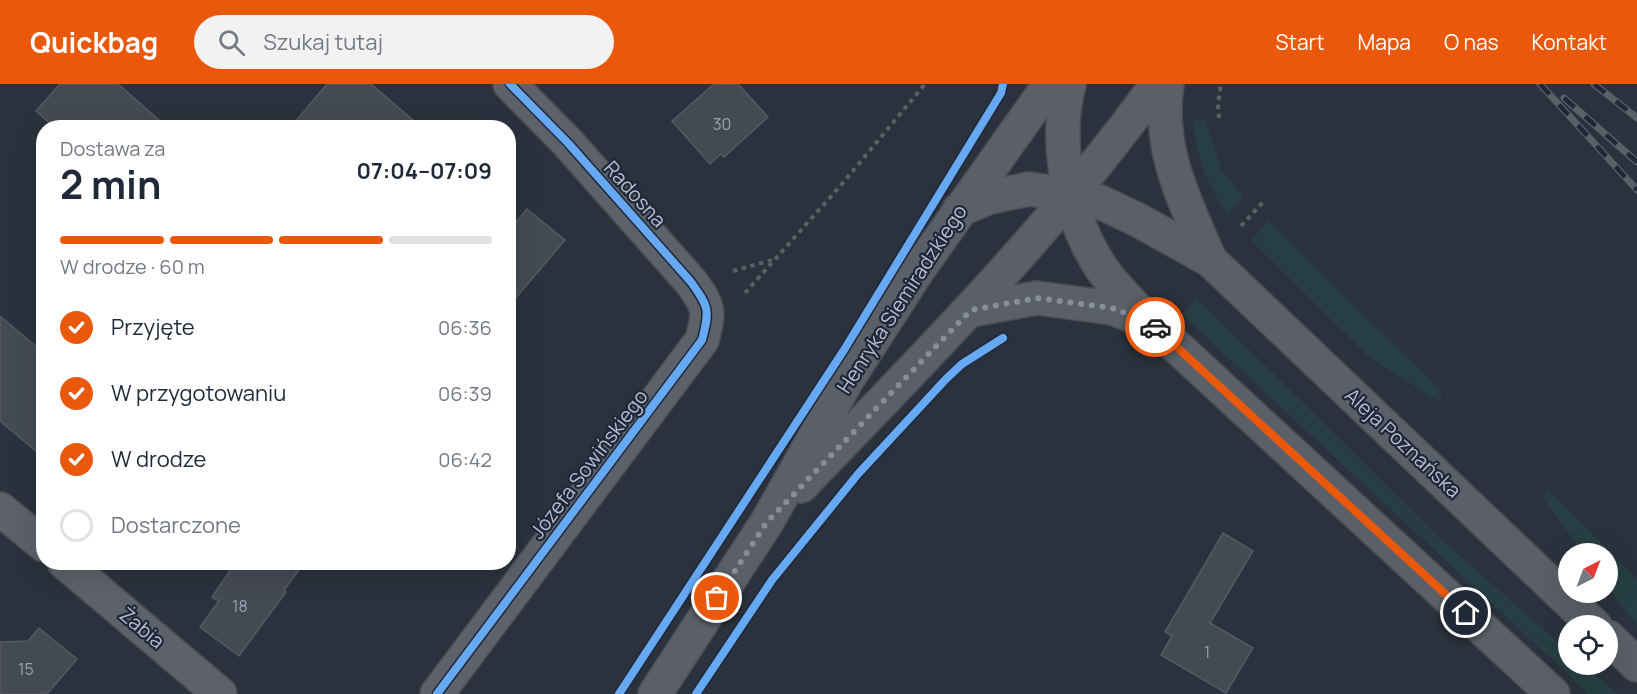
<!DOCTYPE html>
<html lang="pl">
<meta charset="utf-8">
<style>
:root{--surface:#fff;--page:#f2f2f3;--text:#1f2937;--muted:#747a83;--line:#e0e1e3;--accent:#ea580c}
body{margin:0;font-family:Manrope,sans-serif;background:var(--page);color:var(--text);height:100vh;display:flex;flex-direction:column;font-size:22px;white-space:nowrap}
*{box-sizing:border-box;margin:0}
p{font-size:20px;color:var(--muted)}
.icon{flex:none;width:33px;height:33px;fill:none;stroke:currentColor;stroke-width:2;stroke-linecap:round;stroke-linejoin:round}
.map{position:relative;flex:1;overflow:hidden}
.side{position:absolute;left:36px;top:36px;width:480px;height:450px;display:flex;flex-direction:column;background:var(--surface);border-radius:24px;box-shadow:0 6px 24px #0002}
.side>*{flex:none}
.needle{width:39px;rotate:42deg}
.tools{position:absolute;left:1558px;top:459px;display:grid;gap:12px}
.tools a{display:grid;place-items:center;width:60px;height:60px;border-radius:50%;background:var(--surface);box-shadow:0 6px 24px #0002;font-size:30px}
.pin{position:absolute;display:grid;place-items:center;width:51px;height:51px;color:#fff;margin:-26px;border:3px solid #fff;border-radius:50%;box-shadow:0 2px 6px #0007}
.courier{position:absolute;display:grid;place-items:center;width:60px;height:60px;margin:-30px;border:4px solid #ea580c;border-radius:50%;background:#fff;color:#222;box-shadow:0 2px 8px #0007}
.overview em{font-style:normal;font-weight:700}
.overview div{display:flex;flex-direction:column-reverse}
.overview{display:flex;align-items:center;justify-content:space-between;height:102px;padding:0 24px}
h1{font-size:39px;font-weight:700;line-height:45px}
.bar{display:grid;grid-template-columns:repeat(4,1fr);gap:9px 6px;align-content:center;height:72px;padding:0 24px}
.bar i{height:8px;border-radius:4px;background:var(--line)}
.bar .current{background:var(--accent)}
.bar p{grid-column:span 4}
ol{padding:0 24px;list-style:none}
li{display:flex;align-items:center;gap:18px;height:66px}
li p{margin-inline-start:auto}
li .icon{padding:6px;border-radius:50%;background:var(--accent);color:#fff;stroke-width:4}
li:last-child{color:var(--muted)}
li i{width:33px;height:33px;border:3px solid var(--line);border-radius:50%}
header{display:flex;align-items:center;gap:36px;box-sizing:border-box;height:84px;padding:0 30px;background:var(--accent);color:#fff}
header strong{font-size:28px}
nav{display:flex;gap:33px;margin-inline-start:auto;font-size:21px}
.search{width:420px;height:54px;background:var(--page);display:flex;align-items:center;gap:15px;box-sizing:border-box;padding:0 21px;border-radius:33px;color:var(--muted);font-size:22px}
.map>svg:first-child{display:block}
.green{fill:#273f44}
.building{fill:#444a54;stroke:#545a64;stroke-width:1.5}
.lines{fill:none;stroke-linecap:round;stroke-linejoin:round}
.street-casing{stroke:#484d55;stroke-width:36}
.secondary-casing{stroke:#484d55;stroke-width:36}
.path{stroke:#5a6067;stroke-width:4;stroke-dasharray:4.5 4.5;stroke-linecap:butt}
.street{stroke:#5c616a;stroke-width:33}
.secondary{stroke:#5b6068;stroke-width:33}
.rail-casing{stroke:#5a6068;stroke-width:7}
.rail{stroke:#1e2839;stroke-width:4.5;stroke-dasharray:14;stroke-linecap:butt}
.cycleway-casing{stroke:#1e2839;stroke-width:11}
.cycleway{stroke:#66a8f1;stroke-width:8}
.done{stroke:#858e9b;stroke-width:6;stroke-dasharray:0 10.8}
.route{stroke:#ea580c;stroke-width:8}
.labels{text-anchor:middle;stroke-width:4.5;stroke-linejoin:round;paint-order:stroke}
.number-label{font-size:16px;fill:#9aa2af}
.street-label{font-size:20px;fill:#b6bfcd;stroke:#1e2839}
</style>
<header>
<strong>Quickbag</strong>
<div class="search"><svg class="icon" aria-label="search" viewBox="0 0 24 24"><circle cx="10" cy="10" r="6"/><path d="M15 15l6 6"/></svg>Szukaj tutaj</div>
<nav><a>Start</a><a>Mapa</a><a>O nas</a><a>Kontakt</a></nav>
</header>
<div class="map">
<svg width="1637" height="610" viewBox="0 0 1637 610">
<rect width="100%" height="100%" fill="#2b323d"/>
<path class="green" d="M 1194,36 L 1206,36 L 1221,85 L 1244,113 L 1227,130 C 1209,102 1194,70 1194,36 Z
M 1268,137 L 1439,305 L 1443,320 L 1370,274 L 1251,156 Z
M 1196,213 L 1443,457 L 1569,568 L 1569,580 L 1583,581 L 1618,610 L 1589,610 L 1182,231 Z
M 1548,405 L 1637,495 L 1637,542 L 1608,503 L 1608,470 L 1583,469 L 1542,413 Z"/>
<path class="building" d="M 60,0 L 118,0 L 168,44 L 55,44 L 36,27 Z
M 327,0 L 371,0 L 422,44 L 290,44 Z
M 714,0 L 738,0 L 768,33 L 724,73 L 721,70 L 710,80 L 672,37 Z
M 527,125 L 565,156 L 508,223 L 508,147 Z
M 0,232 L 44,269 L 44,374 L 0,337 Z
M 1223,449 L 1253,467 L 1210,539 L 1253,564 L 1226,609 L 1161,571 L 1172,552 L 1165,548 Z
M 236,478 L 305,478 L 284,506 L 286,508 L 239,572 L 200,543 L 219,517 L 212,513 Z
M 39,544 L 77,575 L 47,610 L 0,610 L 0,558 L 28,557 Z"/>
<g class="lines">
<defs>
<path id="street" d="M 0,425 L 44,461
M 64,478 L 220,610
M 437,610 L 702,256 C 710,226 709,223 691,198 L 568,59 L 510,0"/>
<path id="secondary" d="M 1069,0 C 1054,58 1068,135 1102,185 C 1116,205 1134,222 1151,239 L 1553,610
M 1167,0 C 1157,66 1185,117 1210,176
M 959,126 L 990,113 L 1029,105 L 1072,111 L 1100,118 L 1138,136 L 1210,176 L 1595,542
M 971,226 L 1037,214 L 1112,224 L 1145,236
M 801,402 C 925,273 1052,146 1157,0
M 1608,553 L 1637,581
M 655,610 L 767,438 L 847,296 L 918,186 L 1050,0"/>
</defs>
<use href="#street" class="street-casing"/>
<use href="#secondary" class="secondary-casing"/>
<path class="path" d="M 1219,34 L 1218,20 L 1221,0
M 1241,142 L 1263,118
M 733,187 L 775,175
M 745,209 L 842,100 L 925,0"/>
<use href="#street" class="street"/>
<use href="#secondary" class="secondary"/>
<defs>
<path id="rail" d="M 1540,0 L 1637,106
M 1594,0 L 1637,34
M 1564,14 L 1637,78"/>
</defs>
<use href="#rail" class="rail-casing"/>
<use href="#rail" class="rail"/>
<defs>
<path id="cycleway" d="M 437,610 L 702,256 C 710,226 709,223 691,198 L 568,59 L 510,0
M 619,610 L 844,266 L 1001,9 L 1003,0
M 696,610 L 772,496 L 858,390 L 946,295 L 962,280 L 1003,254"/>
</defs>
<use href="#cycleway" class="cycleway-casing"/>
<use href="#cycleway" class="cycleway"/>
</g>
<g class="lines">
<path class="done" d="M 717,514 L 767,438 L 971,226 L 1037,214 L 1112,224 L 1151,239 L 1155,243"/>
<path class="route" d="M 1155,243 L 1466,529"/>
</g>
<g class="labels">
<g class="number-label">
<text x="722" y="46">30</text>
<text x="240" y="528">18</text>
<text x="1207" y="574">1</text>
<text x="26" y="591">15</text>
</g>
<g class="street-label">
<text transform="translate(635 110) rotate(48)" y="7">Radosna</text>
<text transform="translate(902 215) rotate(-57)" y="7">Henryka Siemiradzkiego</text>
<text transform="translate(1403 359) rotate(43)" y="7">Aleja Poznańska</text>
<text transform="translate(589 380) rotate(-53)" y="7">Józefa Sowińskiego</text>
<text transform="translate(142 544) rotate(40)" y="7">Żabia</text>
</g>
</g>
</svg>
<div class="tools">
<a><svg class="needle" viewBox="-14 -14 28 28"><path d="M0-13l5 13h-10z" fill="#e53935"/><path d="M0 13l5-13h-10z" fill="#747a83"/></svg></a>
<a><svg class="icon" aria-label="locate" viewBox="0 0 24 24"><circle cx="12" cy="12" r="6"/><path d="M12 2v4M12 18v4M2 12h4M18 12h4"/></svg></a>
</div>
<div class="pin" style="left:717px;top:514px;background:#ea580c"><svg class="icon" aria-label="bag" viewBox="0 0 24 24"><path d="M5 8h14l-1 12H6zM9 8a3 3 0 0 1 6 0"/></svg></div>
<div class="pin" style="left:1466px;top:529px;background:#1f2937"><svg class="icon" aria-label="home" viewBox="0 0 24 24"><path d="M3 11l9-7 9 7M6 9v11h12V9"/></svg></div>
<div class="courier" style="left:1155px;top:243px"><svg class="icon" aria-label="car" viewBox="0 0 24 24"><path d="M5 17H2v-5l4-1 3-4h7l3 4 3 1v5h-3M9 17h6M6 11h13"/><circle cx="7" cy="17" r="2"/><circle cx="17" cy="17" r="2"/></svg></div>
<section class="side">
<div class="overview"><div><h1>2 min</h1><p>Dostawa za</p></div><em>07:04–07:09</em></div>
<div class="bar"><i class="current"></i><i class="current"></i><i class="current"></i><i></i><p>W drodze · 60 m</p></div>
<ol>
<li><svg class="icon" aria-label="check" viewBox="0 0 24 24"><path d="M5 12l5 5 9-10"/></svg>Przyjęte<p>06:36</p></li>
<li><svg class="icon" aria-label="check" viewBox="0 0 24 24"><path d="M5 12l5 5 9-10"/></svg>W przygotowaniu<p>06:39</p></li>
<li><svg class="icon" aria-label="check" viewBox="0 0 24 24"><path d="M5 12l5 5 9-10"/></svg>W drodze<p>06:42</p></li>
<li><i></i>Dostarczone</li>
</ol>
</section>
</div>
